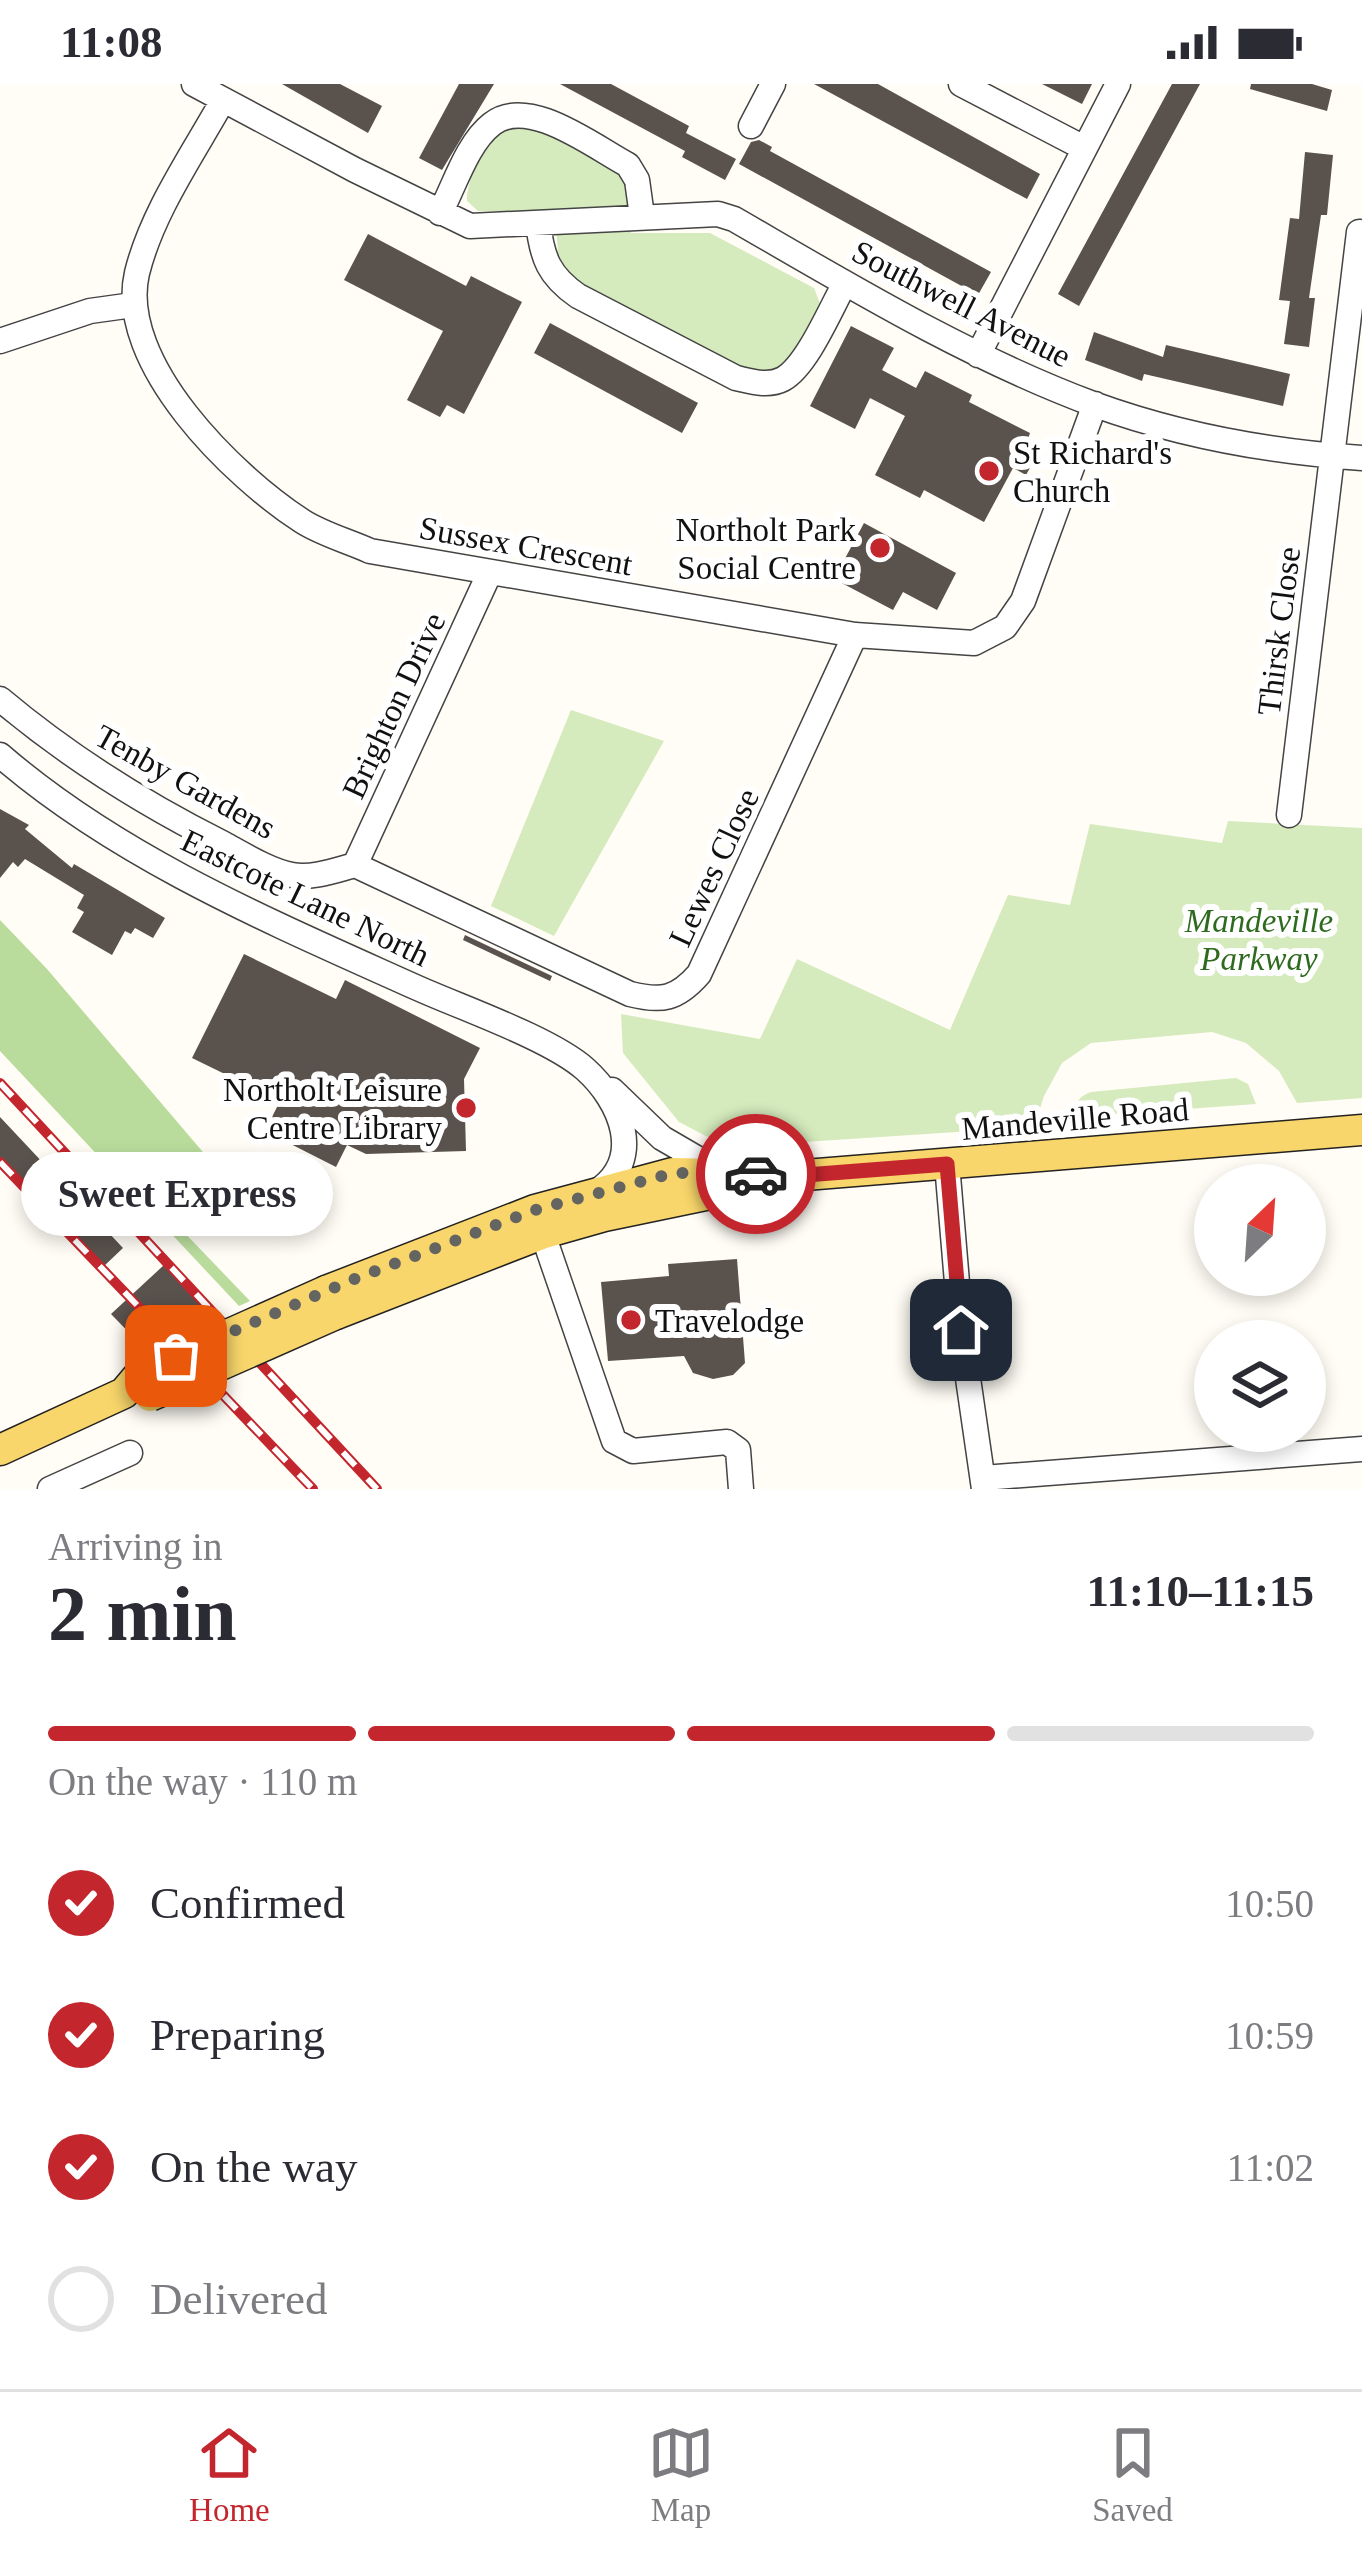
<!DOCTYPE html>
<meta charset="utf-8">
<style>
:root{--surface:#fff;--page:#f7f7f7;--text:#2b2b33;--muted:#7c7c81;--line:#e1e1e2;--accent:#c4262e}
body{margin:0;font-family:Georgia,serif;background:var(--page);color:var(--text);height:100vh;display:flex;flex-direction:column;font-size:45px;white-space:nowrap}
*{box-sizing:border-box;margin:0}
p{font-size:39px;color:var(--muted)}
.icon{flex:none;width:66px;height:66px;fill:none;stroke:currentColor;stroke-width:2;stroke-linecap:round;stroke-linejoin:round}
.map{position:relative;height:1405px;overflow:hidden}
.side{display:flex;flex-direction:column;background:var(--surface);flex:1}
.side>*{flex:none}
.needle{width:78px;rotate:25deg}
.fabs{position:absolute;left:1194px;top:1080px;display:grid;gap:24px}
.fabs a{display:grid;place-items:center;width:132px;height:132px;border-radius:50%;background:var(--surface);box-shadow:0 6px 18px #0003;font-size:60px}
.pin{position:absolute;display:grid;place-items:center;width:102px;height:102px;color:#fff;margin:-51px;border-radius:24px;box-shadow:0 6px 18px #0006}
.courier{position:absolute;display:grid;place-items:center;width:120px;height:120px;margin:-60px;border:9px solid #c4262e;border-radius:50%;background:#fff;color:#222;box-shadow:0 3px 15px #0007}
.bubble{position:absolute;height:84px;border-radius:42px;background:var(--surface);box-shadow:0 6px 18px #0003;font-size:39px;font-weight:700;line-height:84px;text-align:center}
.overview em{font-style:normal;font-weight:700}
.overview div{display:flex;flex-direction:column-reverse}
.overview{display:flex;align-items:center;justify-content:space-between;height:204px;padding:0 48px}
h1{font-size:78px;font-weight:700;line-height:90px}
.bar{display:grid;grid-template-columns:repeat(4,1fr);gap:18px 12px;align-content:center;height:144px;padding:0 48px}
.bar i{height:15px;border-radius:9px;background:var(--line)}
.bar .current{background:var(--accent)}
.bar p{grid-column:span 4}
ol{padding:0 48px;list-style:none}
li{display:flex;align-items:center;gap:36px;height:132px}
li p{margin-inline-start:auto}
li .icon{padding:12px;border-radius:50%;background:var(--accent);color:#fff;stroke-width:4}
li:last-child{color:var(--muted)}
li i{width:66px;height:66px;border:6px solid var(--line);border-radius:50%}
.status{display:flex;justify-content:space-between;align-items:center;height:84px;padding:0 60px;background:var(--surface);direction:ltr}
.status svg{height:33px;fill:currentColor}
.tab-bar{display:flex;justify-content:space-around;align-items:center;height:168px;border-top:3px solid var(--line);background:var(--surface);font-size:33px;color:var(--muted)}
.tab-bar a{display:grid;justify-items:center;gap:6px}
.tab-bar .current{color:var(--accent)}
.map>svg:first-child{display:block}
.green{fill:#d5ebbd}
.forest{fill:#b9dc9c}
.building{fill:#5a524d}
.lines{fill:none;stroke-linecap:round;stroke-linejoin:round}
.minor-casing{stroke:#444;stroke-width:27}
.major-casing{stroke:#222;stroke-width:33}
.minor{stroke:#fff;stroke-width:24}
.major{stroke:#f9d66b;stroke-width:30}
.rail-casing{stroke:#c4262e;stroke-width:10}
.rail{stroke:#fff;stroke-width:6;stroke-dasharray:18;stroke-linecap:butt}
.major-bridge-casing{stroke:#222;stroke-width:33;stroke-linecap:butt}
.major-bridge{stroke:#f9d66b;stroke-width:30}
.done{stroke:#646461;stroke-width:12;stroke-dasharray:0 21.6}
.route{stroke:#c4262e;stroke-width:15}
.poi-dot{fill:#c4262e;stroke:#fff;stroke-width:4.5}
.labels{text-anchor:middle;stroke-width:12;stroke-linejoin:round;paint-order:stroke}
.street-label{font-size:33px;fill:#111;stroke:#fff}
.poi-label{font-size:33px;fill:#111;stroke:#fff;text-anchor:start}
.park-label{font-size:33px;font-style:italic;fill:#2f6b1f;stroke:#fff}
</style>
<div class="status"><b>11:08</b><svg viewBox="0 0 49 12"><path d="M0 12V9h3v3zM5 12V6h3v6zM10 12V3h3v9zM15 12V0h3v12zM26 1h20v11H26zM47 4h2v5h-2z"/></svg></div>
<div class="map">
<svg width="1362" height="1405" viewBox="0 0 1362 1405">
<rect width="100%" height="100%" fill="#fffdf5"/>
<path class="green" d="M 536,40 L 623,86 L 631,113 L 631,149 L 710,149 L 814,204 L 821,222 L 792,275 L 772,289 L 743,285 L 568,193 L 558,169 L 555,127 L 478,127 L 467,117 C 466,97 483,62 499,49 C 510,40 522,40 536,40 Z
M 571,626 L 664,657 L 554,852 L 491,822 Z
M 1228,737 L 1362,744 L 1362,1014 L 1297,1019 L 1279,987 L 1246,959 L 1212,948 L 1091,959 L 1062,979 L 1044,1012 L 1034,1043 L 727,1063 L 679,1038 L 623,969 L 621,930 L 760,955 L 797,875 L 950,946 L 1008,811 L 1070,821 L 1090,740 L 1222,759 Z
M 1236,994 L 1248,1000 L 1256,1020 L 1076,1033 C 1075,1020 1077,1013 1091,1008 Z"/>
<path class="forest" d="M 0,836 L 47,885 L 225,1094 L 154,1117 L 250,1217 L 239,1222 L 0,967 Z"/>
<path class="building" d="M 282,0 L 340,0 L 382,22 L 368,49 Z
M 459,0 L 494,0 L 442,86 L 419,74 Z
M 560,0 L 611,0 L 689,42 L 686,49 L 736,75 L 725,96 L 682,73 L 685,67 Z
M 814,0 L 878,0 L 1040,90 L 1027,115 Z
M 1042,0 L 1092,0 L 1082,20 Z
M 1172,0 L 1200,0 L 1079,222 L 1058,210 Z
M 1251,0 L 1312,0 L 1332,6 L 1327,27 L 1250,5 Z
M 759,56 L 772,63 L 770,67 L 991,188 L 978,211 L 739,80 L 751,58 Z
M 1305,68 L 1333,71 L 1327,131 L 1321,131 L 1309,214 L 1315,214 L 1309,263 L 1284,260 L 1290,217 L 1279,216 L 1290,134 L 1299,135 Z
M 368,150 L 466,202 L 471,192 L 522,218 L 464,330 L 447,321 L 440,333 L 407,316 L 443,247 L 344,196 Z
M 550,239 L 698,319 L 682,349 L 534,269 Z
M 851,242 L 894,264 L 882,286 L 916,304 L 925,287 L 972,311 L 969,318 L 1030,349 L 1028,355 L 1042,362 L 1026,391 L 1013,384 L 984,438 L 924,406 L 920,414 L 875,391 L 905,332 L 870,314 L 855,345 L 810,322 Z
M 1094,248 L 1163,273 L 1166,261 L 1290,290 L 1283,322 L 1144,290 L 1142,297 L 1085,276 Z
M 864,439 L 956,489 L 937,526 L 903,508 L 893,526 L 834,495 Z
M 0,725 L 29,741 L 25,745 L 72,784 L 74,780 L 165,834 L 153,854 L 135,844 L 131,850 L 125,847 L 112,871 L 72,848 L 84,828 L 77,824 L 84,811 L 25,775 L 18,783 L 13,778 L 0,794 Z
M 465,851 L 552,892 L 550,897 L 463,856 Z
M 244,870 L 336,915 L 345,896 L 480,964 L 464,995 L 466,1067 L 366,1070 L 347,1061 L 336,1083 L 265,1047 L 280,1017 L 192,974 Z
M 0,1033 L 123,1164 L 103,1183 L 0,1073 Z
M 737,1175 L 745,1279 L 733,1291 L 713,1295 L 693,1289 L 684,1272 L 608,1277 L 601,1198 L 669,1192 L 668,1180 Z
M 164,1181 L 212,1232 L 186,1243 L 187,1246 L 141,1261 L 111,1230 Z"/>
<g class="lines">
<defs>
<path id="minor" d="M 194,0 L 355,86 L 470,142 L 718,130 L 734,135 C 850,202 967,273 1093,320 C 1178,351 1272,368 1362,374
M 961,0 L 1084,64
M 223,16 C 193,70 152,128 137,189 C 116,279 234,393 302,437 C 322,450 348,457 370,467 L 855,551 L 974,559 L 1005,543 L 1023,517 L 1095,320
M 751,42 L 773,0
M 440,129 C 454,103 467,59 492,40 C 528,11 594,63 628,81 L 637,96 L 642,132
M 538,139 C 542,174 549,192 578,212 L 736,294 C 750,297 768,303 783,295 C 807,282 831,224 845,199
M 0,257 L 90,227 L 133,221
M 978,271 L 1118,0
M 0,615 C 69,673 144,720 224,760 C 244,771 270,787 292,791 C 312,795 336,786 355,781
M 0,671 C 119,774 271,838 413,902 C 459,923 550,954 585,985 C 621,1017 646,1076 596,1108
M 1289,731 L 1359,148
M 355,781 L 630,910 C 662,918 677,915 699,890 L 855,551
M 355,781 L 490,488
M 612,1006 L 662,1054 L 717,1086
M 947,1080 L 961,1246 L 984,1405
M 537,1133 L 614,1357 L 633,1367 L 727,1358 L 738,1366 L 741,1405
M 983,1394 L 1362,1365
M 50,1405 L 130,1369"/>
<path id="major" d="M 326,1207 L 535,1126 L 673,1089 L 793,1092 L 1362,1046
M 336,1230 L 544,1149 L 604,1132 L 764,1099
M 0,1366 L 124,1309 L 140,1290"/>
</defs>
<use href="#minor" class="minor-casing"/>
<use href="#major" class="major-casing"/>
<use href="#minor" class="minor"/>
<use href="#major" class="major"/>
<defs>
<path id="rail" d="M 0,999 L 377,1405
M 0,1078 L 313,1405"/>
</defs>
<use href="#rail" class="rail-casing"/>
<use href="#rail" class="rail"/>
<defs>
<path id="major-bridge" d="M 140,1290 L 326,1207
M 150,1312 L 336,1230"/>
</defs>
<use href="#major-bridge" class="major-bridge-casing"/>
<use href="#major-bridge" class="major-bridge"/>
</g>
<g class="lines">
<path class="done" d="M 176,1272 L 352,1196 L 535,1126 L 673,1089 L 756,1090"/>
<path class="route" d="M 756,1090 L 793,1092 L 947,1080 L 961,1246"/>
</g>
<g class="poi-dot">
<circle cx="989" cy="387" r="12"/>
<circle cx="880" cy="464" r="12"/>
<circle cx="466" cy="1024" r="12"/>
<circle cx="631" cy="1236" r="12"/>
</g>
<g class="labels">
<g class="street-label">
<text transform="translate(962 219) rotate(27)" y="12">Southwell Avenue</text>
<text transform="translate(526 461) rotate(10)" y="12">Sussex Crescent</text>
<text transform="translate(1278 547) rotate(-83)" y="12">Thirsk Close</text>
<text transform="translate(393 621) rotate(-65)" y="12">Brighton Drive</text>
<text transform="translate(186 697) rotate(29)" y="12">Tenby Gardens</text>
<text transform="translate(713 783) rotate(-65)" y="12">Lewes Close</text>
<text transform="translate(306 813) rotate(26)" y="12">Eastcote Lane North</text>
<text transform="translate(1075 1034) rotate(-5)" y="12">Mandeville Road</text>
</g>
<g class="poi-label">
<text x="1013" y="380">St Richard's<tspan x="1013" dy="38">Church</tspan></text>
<text x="856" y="457" text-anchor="end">Northolt Park<tspan x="856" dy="38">Social Centre</tspan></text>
<text x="442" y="1017" text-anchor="end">Northolt Leisure<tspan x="442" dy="38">Centre Library</tspan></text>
<text x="655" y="1248">Travelodge</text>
</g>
<g class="park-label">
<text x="1259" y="848">Mandeville<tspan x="1259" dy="38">Parkway</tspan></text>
</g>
</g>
</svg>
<div class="fabs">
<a><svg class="needle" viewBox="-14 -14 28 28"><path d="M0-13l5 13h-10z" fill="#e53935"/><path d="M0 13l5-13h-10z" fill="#7c7c81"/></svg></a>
<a><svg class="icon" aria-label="layers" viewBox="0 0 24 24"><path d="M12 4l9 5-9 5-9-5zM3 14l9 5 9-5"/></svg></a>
</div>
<div class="pin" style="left:176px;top:1272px;background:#ea580c"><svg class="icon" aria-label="bag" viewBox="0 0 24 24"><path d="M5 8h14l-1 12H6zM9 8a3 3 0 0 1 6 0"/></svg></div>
<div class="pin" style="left:961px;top:1246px;background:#1f2937"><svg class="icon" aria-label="home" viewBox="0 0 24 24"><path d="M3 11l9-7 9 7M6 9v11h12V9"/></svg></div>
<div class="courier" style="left:756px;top:1090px"><svg class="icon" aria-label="car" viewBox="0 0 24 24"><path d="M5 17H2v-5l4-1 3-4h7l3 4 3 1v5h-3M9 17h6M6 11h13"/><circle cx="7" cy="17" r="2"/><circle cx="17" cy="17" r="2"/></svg></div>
<div class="bubble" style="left:21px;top:1068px;width:312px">Sweet Express</div>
</div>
<section class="side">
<div class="overview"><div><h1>2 min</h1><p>Arriving in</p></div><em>11:10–11:15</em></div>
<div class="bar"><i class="current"></i><i class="current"></i><i class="current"></i><i></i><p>On the way · 110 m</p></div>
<ol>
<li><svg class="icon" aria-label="check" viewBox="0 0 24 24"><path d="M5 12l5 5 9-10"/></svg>Confirmed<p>10:50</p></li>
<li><svg class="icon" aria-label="check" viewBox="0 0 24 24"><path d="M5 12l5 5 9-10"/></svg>Preparing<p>10:59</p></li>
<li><svg class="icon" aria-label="check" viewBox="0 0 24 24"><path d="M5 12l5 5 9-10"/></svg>On the way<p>11:02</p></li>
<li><i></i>Delivered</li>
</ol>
</section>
<nav class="tab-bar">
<a class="current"><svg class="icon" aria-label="home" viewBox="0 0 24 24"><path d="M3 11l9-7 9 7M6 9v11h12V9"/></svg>Home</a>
<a><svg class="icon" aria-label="map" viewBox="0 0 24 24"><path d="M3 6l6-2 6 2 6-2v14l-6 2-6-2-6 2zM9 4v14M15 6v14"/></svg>Map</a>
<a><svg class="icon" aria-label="saved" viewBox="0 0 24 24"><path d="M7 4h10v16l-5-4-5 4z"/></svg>Saved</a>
</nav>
